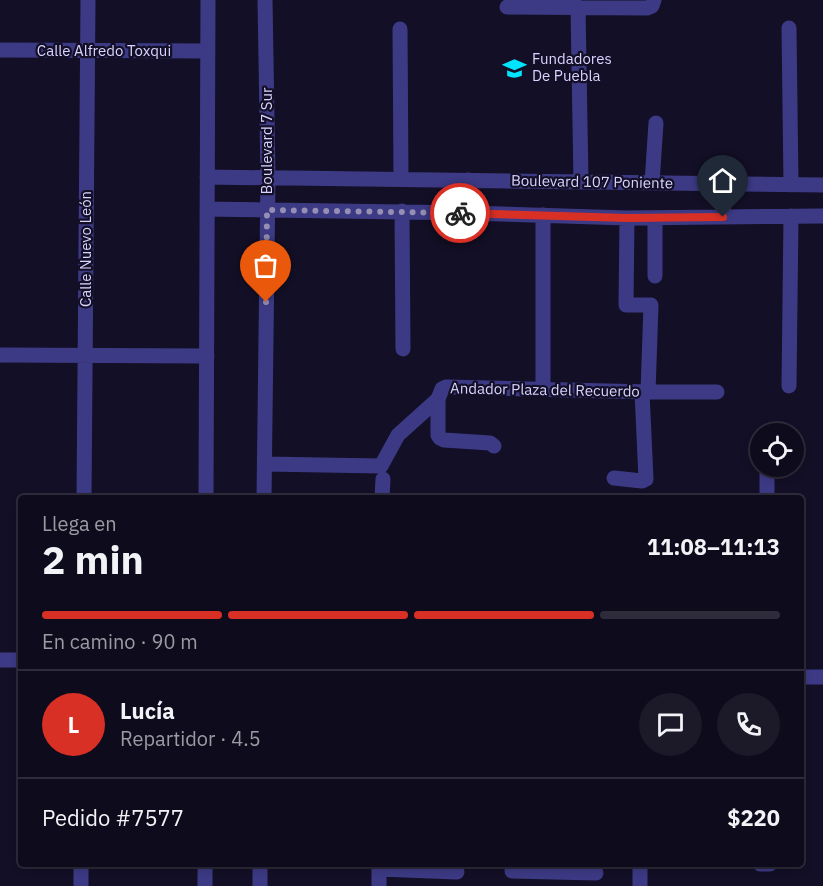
<!DOCTYPE html>
<html lang="es">
<meta charset="utf-8">
<style>
:root{--surface:#0e0b1c;--page:#1c1929;--text:#f1f3f6;--muted:#9b9ba3;--line:#2e2b3b;--accent:#d93025}
body{margin:0;font-family:"IBM Plex Sans",sans-serif;background:var(--page);color:var(--text);height:100vh;display:flex;flex-direction:column;font-size:22px;white-space:nowrap}
*{box-sizing:border-box;margin:0}
p{font-size:20px;color:var(--muted)}
.icon{flex:none;width:33px;height:33px;fill:none;stroke:currentColor;stroke-width:2;stroke-linecap:round;stroke-linejoin:round}
.map{position:relative;flex:1;overflow:hidden}
.details{position:absolute;left:18px;top:495px;width:786px;height:372px;display:flex;flex-direction:column;background:var(--surface);border-radius:6px;box-shadow:0 3px 9px #0003,0 0 0 2px var(--line)}
.details>*{flex:none}
.tools{position:absolute;left:750px;top:423px;display:grid;gap:12px}
.tools a{display:grid;place-items:center;width:54px;height:54px;border-radius:50%;background:var(--surface);box-shadow:0 3px 9px #0003,0 0 0 2px var(--line);font-size:30px}
.pin{position:absolute;display:grid;place-items:center;width:51px;height:51px;color:#fff;margin:-62px -26px;border-radius:50% 50% 50% 0;rotate:-45deg;box-shadow:0 0 6px #0007}
.pin .icon{rotate:45deg}
.courier{position:absolute;display:grid;place-items:center;width:60px;height:60px;margin:-30px;border:4px solid #d93025;border-radius:50%;background:#fff;color:#222;box-shadow:0 2px 8px #0007}
.summary em{font-style:normal;font-weight:800}
.summary div{display:flex;flex-direction:column-reverse}
.summary{display:flex;align-items:center;justify-content:space-between;height:102px;padding:0 24px}
h1{font-size:39px;font-weight:800;line-height:45px}
.bar{display:grid;grid-template-columns:repeat(4,1fr);gap:9px 6px;align-content:center;height:72px;padding:0 24px}
.bar i{height:8px;border-radius:4px;background:var(--line)}
.bar .active{background:var(--accent)}
.bar p{grid-column:span 4}
.line{display:flex;align-items:center;gap:15px;padding:0 24px;border-top:2px solid var(--line)}
.line div{flex:1}
.round{display:grid;place-items:center;flex:none;width:63px;height:63px;border-radius:32px;background:var(--page)}
.map>svg:first-child{display:block}
.lines{fill:none;stroke-linecap:round;stroke-linejoin:round}
.minor{stroke:#3d3a85;stroke-width:15}
.done{stroke:#948fb3;stroke-width:6;stroke-dasharray:0 10.8}
.route{stroke:#d93025;stroke-width:8}
.labels{text-anchor:middle;stroke-width:4.5;stroke-linejoin:round;paint-order:stroke}
.street-label{font-size:15px;fill:#d9d4ff;stroke:#130f26}
.poi-label{font-size:15px;fill:#d9d4ff;stroke:#130f26;text-anchor:start}
</style>
<div class="map">
<svg width="823" height="886" viewBox="0 0 823 886">
<rect width="100%" height="100%" fill="#130f26"/>
<g class="lines">
<path class="minor" d="M 507,7 L 647,8 L 652,6 L 654,0
M 578,7 L 581,182
M 789,28 L 791,185
M 400,29 L 401,179
M 0,50 L 208,51
M 207,177 L 823,185
M 652,183 L 656,123
M 207,209 L 468,213 L 627,218 L 823,216
M 402,211 L 403,349
M 468,213 L 468,180
M 543,215 L 543,389
M 723,217 L 724,184
M 627,218 L 626,305 L 651,305 L 648,392
M 655,218 L 655,276
M 0,355 L 207,356
M 789,386 L 791,216
M 494,446 L 490,443 L 444,440 L 440,438 L 438,435 L 438,399 L 442,389 L 446,387 L 648,392 L 717,392
M 265,464 L 381,466 L 398,435 L 438,399
M 614,478 L 642,481 L 646,479 L 642,392
M 84,498 L 88,0
M 206,498 L 208,0
M 264,498 L 268,178 L 265,0
M 382,498 L 383,479
M 767,498 L 767,466
M 0,660 L 21,660
M 801,677 L 823,677
M 205,864 L 205,886
M 760,864 L 770,864
M 379,869 L 457,872
M 512,871 L 596,873
M 81,886 L 81,864
M 260,886 L 260,864
M 379,886 L 379,864
M 640,886 L 640,864"/>
</g>
<g class="lines">
<path class="done" d="M 266,302 L 267,210 L 460,213"/>
<path class="route" d="M 460,213 L 627,218 L 723,217"/>
</g>
<defs>
<symbol id="school-bare" viewBox="-9 -9 18 18"><path d="M0-5L7-2L0 1L-7-2ZM-4 1L0 2.5L4 1V4Q0 6-4 4Z" fill="#00e5ff" stroke="#130f26" stroke-width="2.5" paint-order="stroke"/></symbol>
</defs>
<g fill-rule="evenodd">
<use href="#school-bare" x="498" y="52" width="33" height="33"/>
</g>
<g class="labels">
<g class="street-label">
<text x="104" y="56">Calle Alfredo Toxqui</text>
<text transform="translate(267 141) rotate(-90)" y="5">Boulevard 7 Sur</text>
<text transform="translate(592 182) rotate(1)" y="5">Boulevard 107 Poniente</text>
<text transform="translate(86 249) rotate(-90)" y="5">Calle Nuevo León</text>
<text transform="translate(545 390) rotate(1)" y="5">Andador Plaza del Recuerdo</text>
</g>
<g class="poi-label">
<text x="532" y="64">Fundadores<tspan x="532" dy="17">De Puebla</tspan></text>
</g>
</g>
</svg>
<div class="tools">
<a><svg class="icon" aria-label="locate" viewBox="0 0 24 24"><circle cx="12" cy="12" r="6"/><path d="M12 2v4M12 18v4M2 12h4M18 12h4"/></svg></a>
</div>
<div class="pin" style="left:266px;top:302px;background:#ea580c"><svg class="icon" aria-label="bag" viewBox="0 0 24 24"><path d="M5 8h14l-1 12H6zM9 8a3 3 0 0 1 6 0"/></svg></div>
<div class="pin" style="left:723px;top:217px;background:#1f2937"><svg class="icon" aria-label="home" viewBox="0 0 24 24"><path d="M3 11l9-7 9 7M6 9v11h12V9"/></svg></div>
<div class="courier" style="left:460px;top:213px"><svg class="icon" aria-label="bike" viewBox="0 0 24 24"><circle cx="6" cy="16" r="4"/><circle cx="18" cy="16" r="4"/><path d="M6 16l4-8h5l3 8M10 8l3 8H6M13 5h3"/></svg></div>
<section class="details">
<div class="summary"><div><h1>2 min</h1><p>Llega en</p></div><em>11:08–11:13</em></div>
<div class="bar"><i class="active"></i><i class="active"></i><i class="active"></i><i></i><p>En camino · 90 m</p></div>
<div class="line" style="height:108px"><b class="round" style="background:var(--accent);color:#fff">L</b><div><b>Lucía</b><p>Repartidor · 4.5</p></div><a class="round"><svg class="icon" aria-label="chat" viewBox="0 0 24 24"><path d="M4 5h16v11H9l-5 4z"/></svg></a><a class="round"><svg class="icon" aria-label="phone" viewBox="0 0 24 24"><path d="M5 4h4l2 5-3 2q2 4 5 5l2-3 5 2v4C11 20 4 13 5 4z"/></svg></a></div>
<div class="line" style="height:78px"><div>Pedido #7577</div><b>$220</b></div>
</section>
</div>
